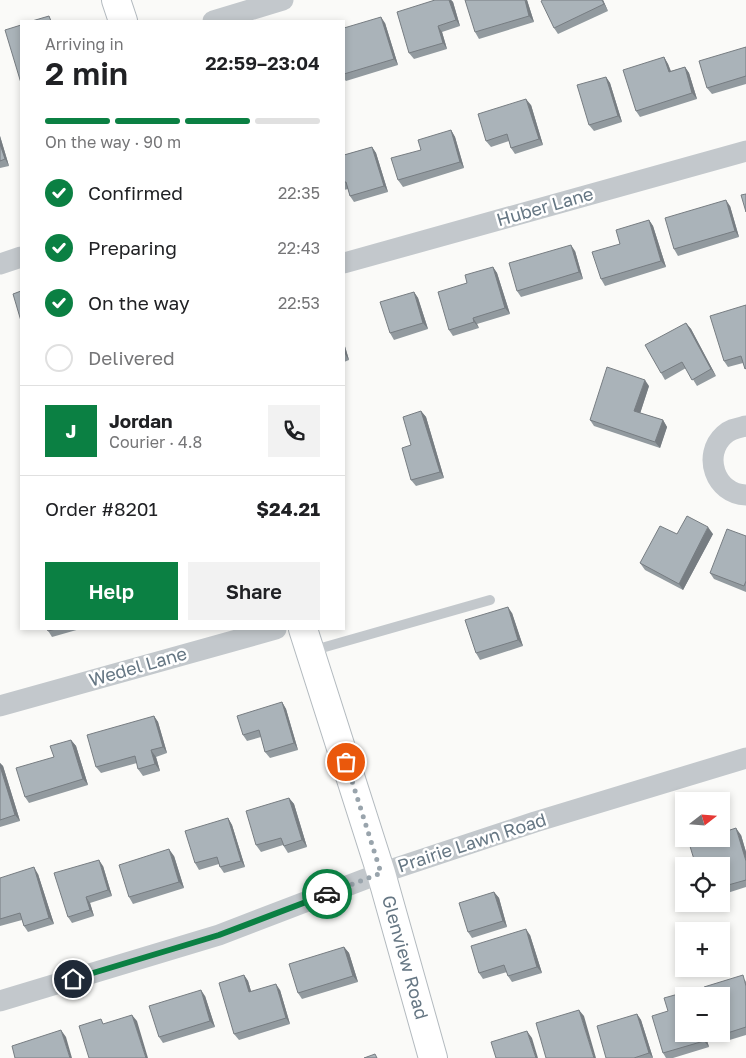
<!DOCTYPE html>
<meta charset="utf-8">
<style>
:root{--surface:#fff;--page:#f2f2f2;--text:#202124;--muted:#757577;--line:#e0e0e0;--accent:#0b8043}
body{margin:0;font-family:"Golos Text",sans-serif;background:var(--page);color:var(--text);height:100vh;display:flex;flex-direction:column;font-size:19px;white-space:nowrap}
*{box-sizing:border-box;margin:0}
p{font-size:16px;color:var(--muted)}
.icon{flex:none;width:28px;height:28px;fill:none;stroke:currentColor;stroke-width:2;stroke-linecap:round;stroke-linejoin:round}
.map{position:relative;flex:1;overflow:hidden}
.drawer{position:absolute;left:20px;top:20px;width:325px;height:610px;display:flex;flex-direction:column;background:var(--surface);border-radius:0px;box-shadow:0 2px 8px #0003}
.drawer>*{flex:none}
.needle{width:32px;rotate:73deg}
.controls{position:absolute;left:675px;top:792px;display:grid;gap:10px}
.controls a{display:grid;place-items:center;width:55px;height:55px;border-radius:0px;background:var(--surface);box-shadow:0 2px 8px #0003;font-size:25px}
.pin{position:absolute;display:grid;place-items:center;width:42px;height:42px;color:#fff;margin:-21px;border:2px solid #fff;border-radius:50%;box-shadow:0 1px 5px #0007}
.courier{position:absolute;display:grid;place-items:center;width:50px;height:50px;margin:-25px;border:4px solid #0b8043;border-radius:50%;background:#fff;color:#222;box-shadow:0 1px 6px #0007}
.overview em{font-style:normal;font-weight:600}
.overview div{display:flex;flex-direction:column-reverse}
.overview{display:flex;align-items:center;justify-content:space-between;height:85px;padding:0 25px}
h1{font-size:32px;font-weight:600;line-height:38px}
.bar{display:grid;grid-template-columns:repeat(4,1fr);gap:8px 5px;align-content:center;height:60px;padding:0 25px}
.bar i{height:6px;border-radius:4px;background:var(--line)}
.bar .current{background:var(--accent)}
.bar p{grid-column:span 4}
.line{display:flex;align-items:center;gap:12px;padding:0 25px;border-top:1px solid var(--line)}
.line div{flex:1}
.round{display:grid;place-items:center;flex:none;width:52px;height:52px;border-radius:0px;background:var(--page)}
ol{padding:0 25px;list-style:none}
li{display:flex;align-items:center;gap:15px;height:55px}
li p{margin-inline-start:auto}
li .icon{padding:5px;border-radius:50%;background:var(--accent);color:#fff;stroke-width:4}
li:last-child{color:var(--muted)}
li i{width:28px;height:28px;border:2px solid var(--line);border-radius:50%}
.action{display:flex;gap:10px;margin-top:auto;padding:10px 25px}
.action a{flex:1;height:58px;border-radius:0px;background:var(--accent);color:#fff;font-size:20px;font-weight:600;line-height:58px;text-align:center}
.action a+a{background:var(--page);color:var(--text)}
.map>svg:first-child{display:block}
.lines{fill:none;stroke-linecap:round;stroke-linejoin:round}
.secondary-casing{stroke:#b3babf;stroke-width:30}
.service{stroke:#c3c8cc;stroke-width:10}
.minor{stroke:#c3c8cc;stroke-width:21}
.secondary{stroke:#fff;stroke-width:28}
.wall{fill:#929a9f}
.shaded-wall{fill:#777d82}
.building{fill:#aab3b9;stroke:#777d82}
.done{stroke:#99a4ac;stroke-width:5;stroke-dasharray:0 9}
.route{stroke:#0b8043;stroke-width:6}
.labels{text-anchor:middle;stroke-width:5;stroke-linejoin:round;paint-order:stroke}
.street-label{font-size:18px;fill:#657683;stroke:#fff}
</style>
<div class="map">
<svg width="746" height="1058" viewBox="0 0 746 1058">
<rect width="100%" height="100%" fill="#fafaf8"/>
<g class="lines">
<defs>
<g id="secondary">
<path d="M 116,0 L 123,21"/>
<path id="s1" d="M 303,629 L 381,873 L 433,1058"/>
</g>
</defs>
<use href="#secondary" class="secondary-casing"/>
<path class="service" d="M 311,651 L 490,600"/>
<path class="minor" d="M 213,21 L 283,0
M 344,263 L 746,151
M 0,264 L 21,257
M 746,426 C 738,428 730,429 724,435 C 702,455 715,494 746,495
M 0,706 L 276,629
M 0,1001 L 219,935 L 381,873 L 535,822 L 746,758"/>
<use href="#secondary" class="secondary"/>
</g>
<path class="wall" d="M 435,0 L 451,0 L 453,2 L 460,26 L 442,32 L 447,49 L 414,59 L 409,53 Z
M 527,0 L 534,22 L 479,39 L 475,32 Z
M 603,0 L 608,11 L 558,34 L 554,28 Z
M 385,23 L 398,65 L 346,81 L 344,79 L 344,28 Z
M 746,47 L 746,84 L 712,94 L 707,88 Z
M 664,57 L 668,64 L 671,71 L 685,67 L 689,73 L 697,99 L 640,117 L 636,111 Z
M 606,77 L 610,83 L 622,122 L 594,131 L 589,125 Z
M 531,105 L 543,145 L 515,154 L 511,148 L 509,141 L 491,147 L 486,141 Z
M 451,130 L 455,137 L 464,168 L 403,187 L 398,180 L 421,150 Z
M 0,136 L 9,166 L 0,168 Z
M 372,147 L 376,153 L 388,192 L 354,202 L 350,196 L 348,189 L 344,190 L 344,155 Z
M 730,206 L 739,237 L 678,256 L 674,249 Z
M 649,220 L 653,226 L 666,267 L 605,286 L 601,279 L 620,244 Z
M 575,251 L 583,279 L 521,297 L 517,291 Z
M 493,267 L 497,273 L 510,314 L 477,324 L 479,328 L 453,336 L 449,330 L 467,283 Z
M 414,292 L 418,298 L 428,329 L 394,340 L 390,333 Z
M 746,305 L 746,370 L 743,363 L 728,367 L 724,361 Z
M 686,323 L 691,329 L 716,376 L 697,386 L 686,368 L 665,380 L 661,373 Z
M 344,343 L 349,360 L 344,362 Z
M 649,386 L 640,413 L 663,420 L 667,427 L 660,448 L 594,426 L 590,420 Z
M 421,411 L 426,417 L 444,478 L 416,486 L 411,480 L 411,445 Z
M 677,534 L 713,534 L 683,590 L 645,570 L 640,563 Z
M 746,536 L 746,592 L 714,579 L 710,573 Z
M 512,613 L 523,646 L 480,660 L 476,653 Z
M 47,629 L 80,629 L 52,637 Z
M 282,702 L 286,709 L 298,750 L 270,758 L 265,752 L 261,737 L 247,741 L 243,735 Z
M 154,716 L 158,722 L 167,753 L 156,757 L 160,771 L 143,776 L 138,769 L 137,763 L 101,773 L 96,767 Z
M 71,740 L 76,746 L 88,785 L 29,803 L 25,797 L 54,757 Z
M 0,763 L 3,766 L 20,821 L 0,827 Z
M 289,798 L 294,804 L 307,847 L 288,853 L 283,845 L 261,852 L 256,845 Z
M 228,818 L 232,825 L 245,867 L 224,873 L 220,867 L 219,864 L 199,870 L 195,863 Z
M 741,835 L 746,852 L 746,887 L 721,895 L 721,866 Z
M 174,856 L 184,888 L 133,904 L 129,897 Z
M 103,866 L 112,896 L 90,903 L 94,916 L 72,923 L 68,917 Z
M 38,874 L 54,924 L 28,932 L 24,926 L 22,920 L 0,926 L 0,878 Z
M 494,892 L 499,898 L 507,927 L 472,938 L 468,932 Z
M 530,935 L 542,973 L 512,982 L 508,976 L 507,972 L 483,979 L 479,973 Z
M 344,947 L 349,953 L 358,982 L 302,999 L 298,993 Z
M 244,975 L 248,981 L 251,991 L 280,990 L 290,1024 L 239,1040 L 234,1034 Z
M 746,980 L 746,1035 L 723,1042 L 718,1036 Z
M 205,996 L 215,1027 L 163,1043 L 159,1037 Z
M 668,1011 L 705,1034 L 709,1047 L 673,1058 L 666,1058 L 663,1053 Z
M 637,1014 L 641,1020 L 653,1058 L 606,1058 Z"/>
<path class="shaded-wall" d="M 449,0 L 451,0 L 453,2 L 460,26 L 456,20 Z
M 525,0 L 527,0 L 534,22 L 529,16 Z
M 602,0 L 603,0 L 608,11 L 604,4 Z
M 381,17 L 385,23 L 398,65 L 394,59 Z
M 438,26 L 442,32 L 447,49 L 443,43 Z
M 664,57 L 668,64 L 673,78 L 669,72 Z
M 685,67 L 689,73 L 697,99 L 692,93 Z
M 606,77 L 610,83 L 622,122 L 618,116 Z
M 526,99 L 531,105 L 543,145 L 539,139 Z
M 451,130 L 455,137 L 464,168 L 460,162 Z
M 0,136 L 9,166 L 5,159 L 0,144 Z
M 372,147 L 376,153 L 388,192 L 384,186 Z
M 726,200 L 730,206 L 739,237 L 735,231 Z
M 649,220 L 653,226 L 666,267 L 661,261 Z
M 571,245 L 575,251 L 583,279 L 579,272 Z
M 493,267 L 497,273 L 510,314 L 505,308 Z
M 414,292 L 418,298 L 428,329 L 423,323 Z
M 473,318 L 477,324 L 479,328 L 474,322 Z
M 686,323 L 691,329 L 716,376 L 711,369 Z
M 344,343 L 349,360 L 345,354 L 344,351 Z
M 645,380 L 649,386 L 639,417 L 634,411 Z
M 421,411 L 426,417 L 444,478 L 440,472 Z
M 663,420 L 667,427 L 660,448 L 655,442 Z
M 708,527 L 713,534 L 683,590 L 679,584 Z
M 508,607 L 512,613 L 523,646 L 518,640 Z
M 282,702 L 286,709 L 298,750 L 294,743 Z
M 154,716 L 158,722 L 167,753 L 163,747 Z
M 71,740 L 76,746 L 88,785 L 83,779 Z
M 151,750 L 156,757 L 160,771 L 155,764 Z
M 0,763 L 3,766 L 20,821 L 15,815 L 0,766 Z
M 289,798 L 294,804 L 307,847 L 302,840 Z
M 228,818 L 232,825 L 245,867 L 241,861 Z
M 736,828 L 741,835 L 746,852 L 746,861 Z
M 169,849 L 174,856 L 184,888 L 179,882 Z
M 99,860 L 103,866 L 112,896 L 108,890 Z
M 34,867 L 38,874 L 54,924 L 49,918 Z
M 494,892 L 499,898 L 507,927 L 503,921 Z
M 86,897 L 90,903 L 94,916 L 90,910 Z
M 526,929 L 530,935 L 542,973 L 537,967 Z
M 344,947 L 349,953 L 358,982 L 353,976 Z
M 244,975 L 248,981 L 253,998 L 249,992 Z
M 276,984 L 280,990 L 290,1024 L 286,1018 Z
M 201,990 L 205,996 L 215,1027 L 210,1021 Z
M 579,1010 L 584,1016 L 596,1058 L 594,1058 Z
M 637,1014 L 641,1020 L 653,1058 L 649,1053 Z
M 132,1015 L 137,1021 L 148,1058 L 146,1058 Z
M 61,1030 L 66,1037 L 72,1058 L 70,1058 Z
M 527,1031 L 532,1038 L 538,1058 L 536,1058 Z
M 702,1034 L 705,1034 L 709,1047 L 704,1041 Z"/>
<path class="building" d="M 435,0 L 449,0 L 456,20 L 438,26 L 443,43 L 409,53 L 397,12 Z
M 465,0 L 525,0 L 529,16 L 475,32 Z
M 543,0 L 602,0 L 604,4 L 554,28 L 541,1 Z
M 49,16 L 51,21 L 32,21 Z
M 381,17 L 394,59 L 344,74 L 344,28 Z
M 21,25 L 21,83 L 5,30 Z
M 746,47 L 746,76 L 707,88 L 699,61 Z
M 664,57 L 669,72 L 685,67 L 692,93 L 636,111 L 623,70 Z
M 606,77 L 618,116 L 589,125 L 577,85 Z
M 526,99 L 539,139 L 511,148 L 507,134 L 486,141 L 478,114 Z
M 451,130 L 460,162 L 398,180 L 391,158 L 421,150 L 418,140 Z
M 0,144 L 5,159 L 0,161 Z
M 372,147 L 384,186 L 350,196 L 346,182 L 344,182 L 344,155 Z
M 746,194 L 746,212 L 741,195 Z
M 726,200 L 735,231 L 674,249 L 665,218 Z
M 649,220 L 661,261 L 601,279 L 592,252 L 620,244 L 616,230 Z
M 571,245 L 579,272 L 517,291 L 509,263 Z
M 493,267 L 505,308 L 473,318 L 474,322 L 449,330 L 438,292 L 467,283 L 465,275 Z
M 21,291 L 21,321 L 13,294 Z
M 414,292 L 423,323 L 390,333 L 380,302 Z
M 746,305 L 746,368 L 745,369 L 741,356 L 724,361 L 710,316 Z
M 686,323 L 711,369 L 692,380 L 682,362 L 661,373 L 645,345 Z
M 607,367 L 645,380 L 634,411 L 663,420 L 655,442 L 590,420 Z
M 421,411 L 440,472 L 411,480 L 402,448 L 411,445 L 403,417 Z
M 687,516 L 708,527 L 679,584 L 640,563 L 660,526 L 677,534 Z
M 727,529 L 746,536 L 746,581 L 744,586 L 710,573 Z
M 508,607 L 518,640 L 476,653 L 465,620 Z
M 47,629 L 56,629 L 48,631 Z
M 282,702 L 294,743 L 265,752 L 259,730 L 243,735 L 237,716 Z
M 154,716 L 163,747 L 151,750 L 155,764 L 138,769 L 135,756 L 96,767 L 87,735 Z
M 71,740 L 83,779 L 25,797 L 16,768 L 54,757 L 50,746 Z
M 0,766 L 15,815 L 0,820 Z
M 289,798 L 302,840 L 284,846 L 281,838 L 256,845 L 246,811 Z
M 228,818 L 241,861 L 220,867 L 217,857 L 195,863 L 185,831 Z
M 736,828 L 746,861 L 746,880 L 721,887 L 721,866 L 696,866 L 689,843 L 702,839 L 721,839 L 721,833 Z
M 169,849 L 179,882 L 129,897 L 119,865 Z
M 99,860 L 108,890 L 86,897 L 90,910 L 68,917 L 54,873 Z
M 34,867 L 49,918 L 24,926 L 20,913 L 0,919 L 0,878 Z
M 494,892 L 503,921 L 468,932 L 459,903 Z
M 526,929 L 537,967 L 508,976 L 504,965 L 479,973 L 471,946 Z
M 344,947 L 353,976 L 298,993 L 289,964 Z
M 244,975 L 249,992 L 276,984 L 286,1018 L 234,1034 L 219,983 Z
M 743,975 L 746,986 L 746,1027 L 718,1036 L 718,1034 L 721,1034 L 721,996 L 706,996 L 704,987 Z
M 201,990 L 210,1021 L 159,1037 L 149,1006 Z
M 689,991 L 691,996 L 684,996 L 684,1034 L 702,1034 L 704,1041 L 663,1053 L 652,1016 L 668,1011 L 664,998 Z
M 579,1010 L 594,1058 L 546,1058 L 536,1023 Z
M 637,1014 L 649,1053 L 634,1058 L 606,1058 L 597,1026 Z
M 132,1015 L 146,1058 L 89,1058 L 79,1026 L 101,1019 L 103,1024 Z
M 61,1030 L 70,1058 L 15,1058 L 12,1046 Z
M 527,1031 L 536,1058 L 496,1058 L 491,1042 Z
M 375,1054 L 377,1058 L 364,1058 Z"/>
<g class="lines">
<path class="done" d="M 327,894 L 381,873 L 346,762"/>
<path class="route" d="M 73,979 L 219,935 L 327,894"/>
</g>
<g class="labels">
<g class="street-label">
<text transform="translate(545 207) rotate(-16)" y="6">Huber Lane</text>
<text transform="translate(138 667) rotate(-16)" y="6">Wedel Lane</text>
<text transform="translate(472 843) rotate(-18)" y="6">Prairie Lawn Road</text>
<text dy="6" stroke="none"><textPath href="#s1" startOffset="344">Glenview Road</textPath></text>
</g>
</g>
</svg>
<div class="controls">
<a><svg class="needle" viewBox="-14 -14 28 28"><path d="M0-13l5 13h-10z" fill="#e53935"/><path d="M0 13l5-13h-10z" fill="#757577"/></svg></a>
<a><svg class="icon" aria-label="locate" viewBox="0 0 24 24"><circle cx="12" cy="12" r="6"/><path d="M12 2v4M12 18v4M2 12h4M18 12h4"/></svg></a>
<a>+</a>
<a>−</a>
</div>
<div class="pin" style="left:346px;top:762px;background:#ea580c"><svg class="icon" aria-label="bag" viewBox="0 0 24 24"><path d="M5 8h14l-1 12H6zM9 8a3 3 0 0 1 6 0"/></svg></div>
<div class="pin" style="left:73px;top:979px;background:#1f2937"><svg class="icon" aria-label="home" viewBox="0 0 24 24"><path d="M3 11l9-7 9 7M6 9v11h12V9"/></svg></div>
<div class="courier" style="left:327px;top:894px"><svg class="icon" aria-label="car" viewBox="0 0 24 24"><path d="M5 17H2v-5l4-1 3-4h7l3 4 3 1v5h-3M9 17h6M6 11h13"/><circle cx="7" cy="17" r="2"/><circle cx="17" cy="17" r="2"/></svg></div>
<section class="drawer">
<div class="overview"><div><h1>2 min</h1><p>Arriving in</p></div><em>22:59–23:04</em></div>
<div class="bar"><i class="current"></i><i class="current"></i><i class="current"></i><i></i><p>On the way · 90 m</p></div>
<ol>
<li><svg class="icon" aria-label="check" viewBox="0 0 24 24"><path d="M5 12l5 5 9-10"/></svg>Confirmed<p>22:35</p></li>
<li><svg class="icon" aria-label="check" viewBox="0 0 24 24"><path d="M5 12l5 5 9-10"/></svg>Preparing<p>22:43</p></li>
<li><svg class="icon" aria-label="check" viewBox="0 0 24 24"><path d="M5 12l5 5 9-10"/></svg>On the way<p>22:53</p></li>
<li><i></i>Delivered</li>
</ol>
<div class="line" style="height:90px"><b class="round" style="background:var(--accent);color:#fff">J</b><div><b>Jordan</b><p>Courier · 4.8</p></div><a class="round"><svg class="icon" aria-label="phone" viewBox="0 0 24 24"><path d="M5 4h4l2 5-3 2q2 4 5 5l2-3 5 2v4C11 20 4 13 5 4z"/></svg></a></div>
<div class="line" style="height:65px"><div>Order #8201</div><b>$24.21</b></div>
<div class="action"><a>Help</a><a>Share</a></div>
</section>
</div>
